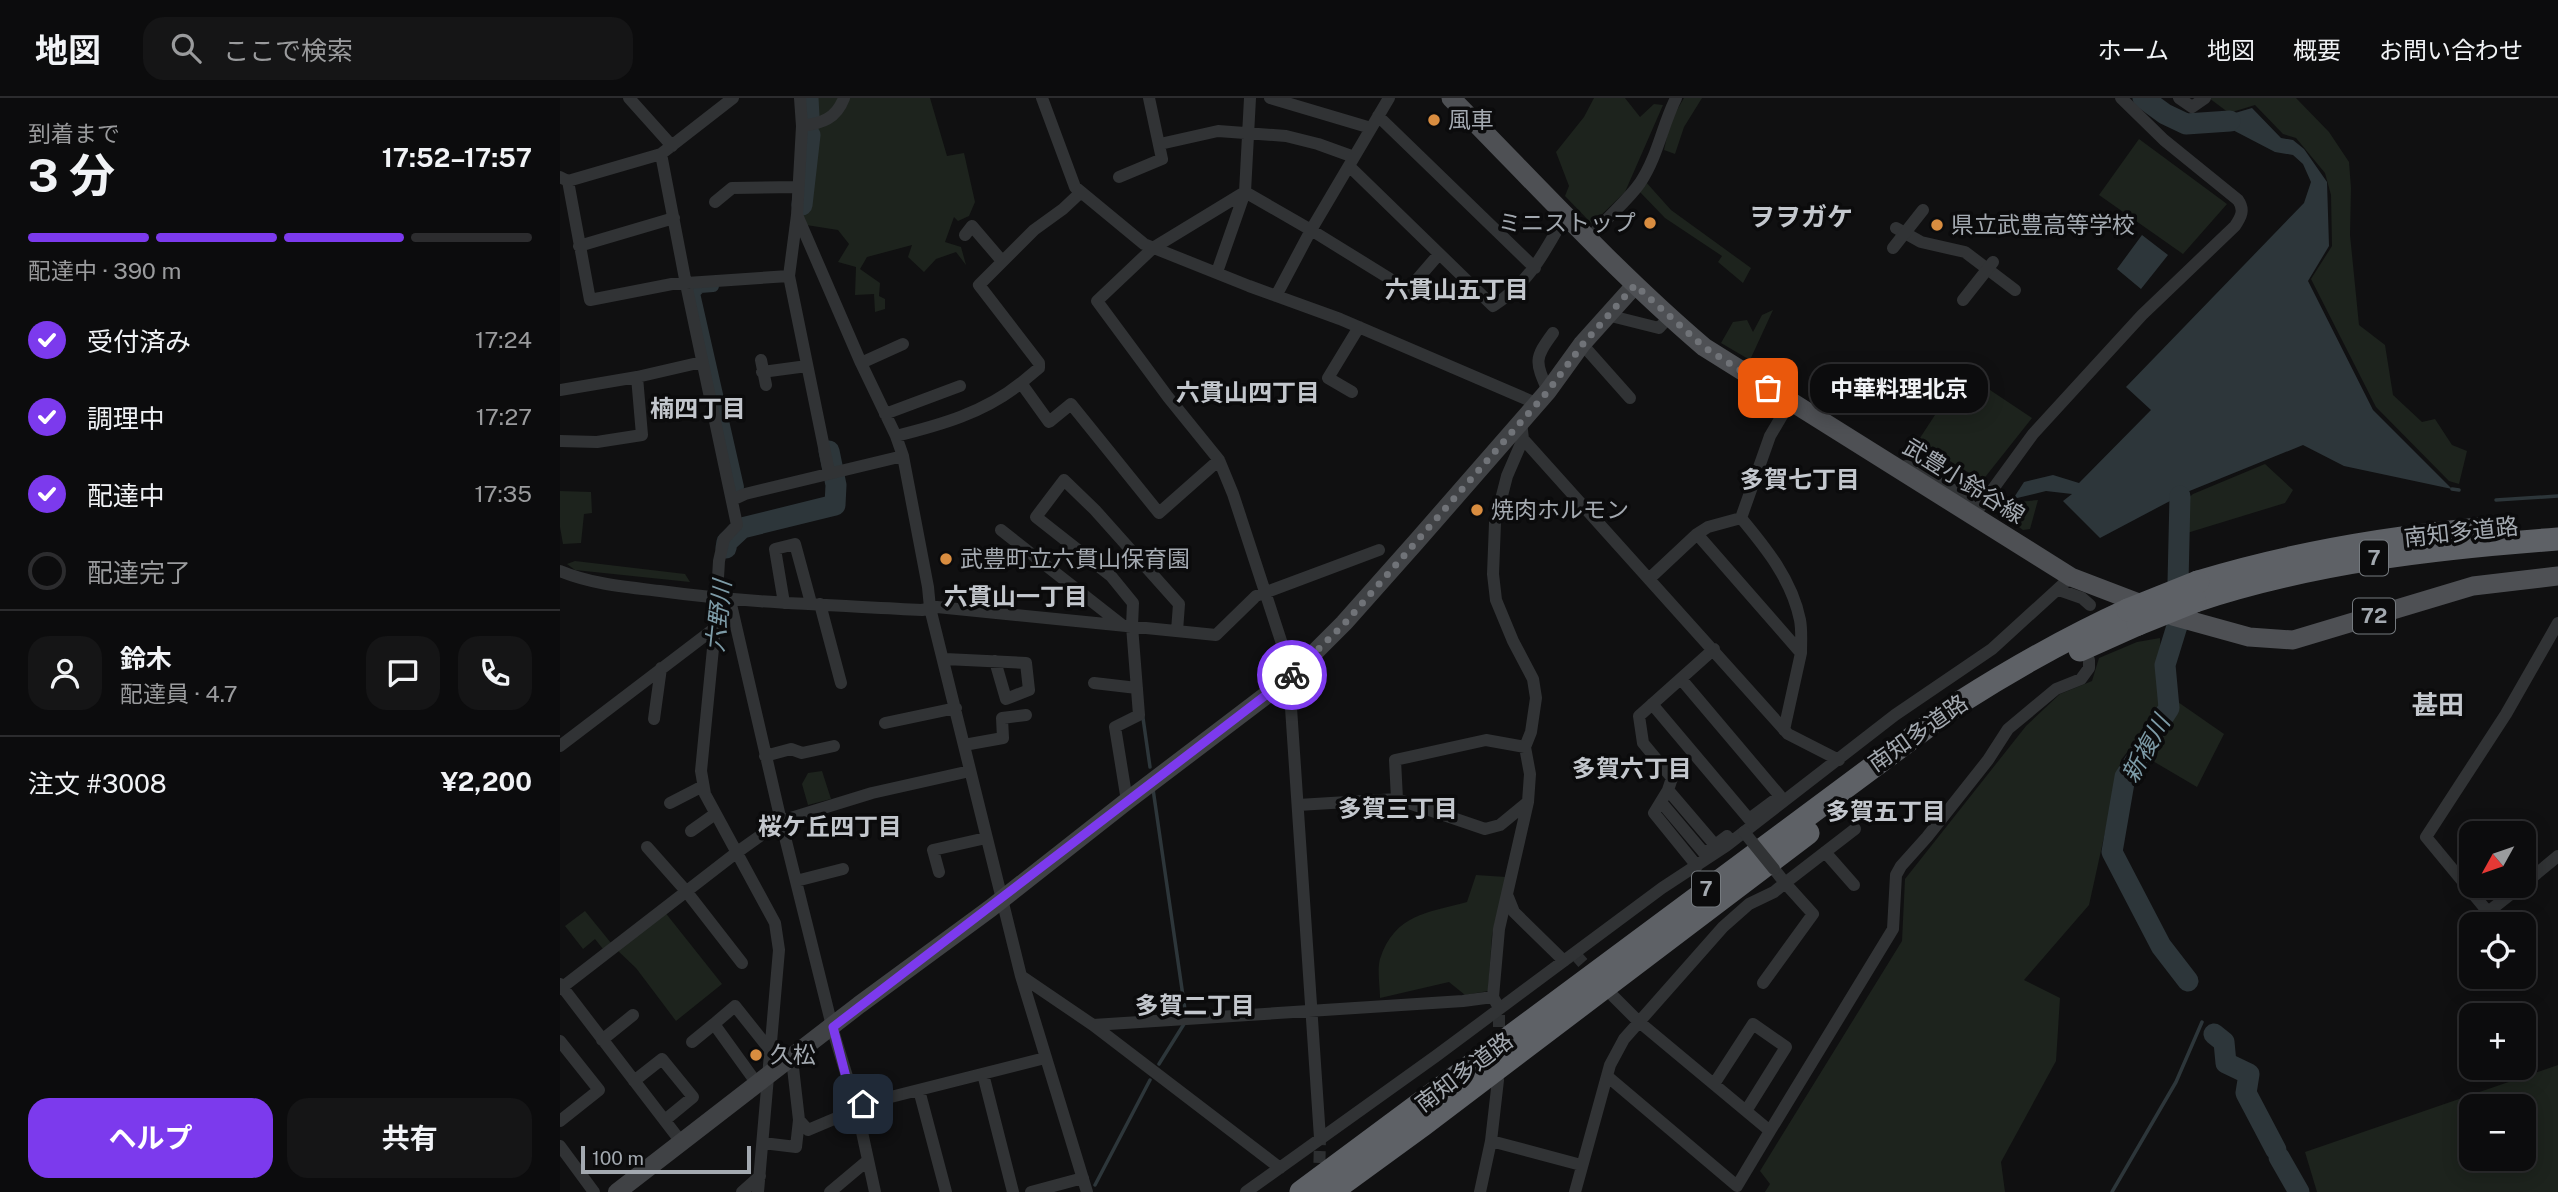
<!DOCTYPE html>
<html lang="ja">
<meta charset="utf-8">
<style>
:root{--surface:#0c0c0d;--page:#151516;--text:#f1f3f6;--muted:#9a9b9d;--line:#2c2c2e;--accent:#7c3aed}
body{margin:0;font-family:"Public Sans","Noto Sans JP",sans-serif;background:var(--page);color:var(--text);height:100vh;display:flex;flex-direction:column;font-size:26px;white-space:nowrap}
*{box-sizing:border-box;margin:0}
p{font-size:23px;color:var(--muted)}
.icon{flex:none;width:38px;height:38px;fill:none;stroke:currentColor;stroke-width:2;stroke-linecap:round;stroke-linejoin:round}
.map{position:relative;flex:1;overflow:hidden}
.details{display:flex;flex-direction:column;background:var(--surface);width:560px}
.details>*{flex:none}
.needle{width:46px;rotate:230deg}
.controls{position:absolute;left:1899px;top:723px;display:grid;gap:14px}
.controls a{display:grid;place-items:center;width:77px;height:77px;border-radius:14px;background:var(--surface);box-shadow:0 4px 18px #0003,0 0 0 2px var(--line);font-size:35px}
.scale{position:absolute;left:21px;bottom:18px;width:170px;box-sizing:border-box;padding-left:7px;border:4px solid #a3a9b0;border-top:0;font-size:19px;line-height:24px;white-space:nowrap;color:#a3a9b0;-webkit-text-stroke:5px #0b0b0c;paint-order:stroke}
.pin{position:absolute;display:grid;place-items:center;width:60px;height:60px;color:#fff;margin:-30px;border-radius:14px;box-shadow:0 4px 10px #0006}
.courier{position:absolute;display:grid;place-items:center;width:70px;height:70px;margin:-35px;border:5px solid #7c3aed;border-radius:50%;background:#fff;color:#222;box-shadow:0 2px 9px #0007}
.bubble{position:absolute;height:49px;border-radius:21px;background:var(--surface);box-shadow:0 4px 18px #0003,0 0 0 2px var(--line);font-size:23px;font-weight:700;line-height:49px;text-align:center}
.head em{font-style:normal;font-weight:700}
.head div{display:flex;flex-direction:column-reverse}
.head{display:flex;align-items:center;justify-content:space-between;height:119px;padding:0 28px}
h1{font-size:46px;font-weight:700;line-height:52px}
.bar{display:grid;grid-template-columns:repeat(4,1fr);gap:10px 7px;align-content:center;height:84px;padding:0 28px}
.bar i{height:9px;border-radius:5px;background:var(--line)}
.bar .on{background:var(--accent)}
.bar p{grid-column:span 4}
.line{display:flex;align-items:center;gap:18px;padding:0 28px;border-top:2px solid var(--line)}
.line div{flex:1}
.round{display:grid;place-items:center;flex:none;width:74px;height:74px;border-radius:21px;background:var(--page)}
ol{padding:0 28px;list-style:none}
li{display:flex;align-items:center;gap:21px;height:77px}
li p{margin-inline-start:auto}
li .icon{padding:7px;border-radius:50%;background:var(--accent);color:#fff;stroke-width:4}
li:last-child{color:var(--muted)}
li i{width:38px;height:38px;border:4px solid var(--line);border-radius:50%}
.action{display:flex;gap:14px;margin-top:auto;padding:14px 28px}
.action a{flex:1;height:80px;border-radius:21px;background:var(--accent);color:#fff;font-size:28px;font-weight:700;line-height:80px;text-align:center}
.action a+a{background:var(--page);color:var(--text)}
header{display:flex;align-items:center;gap:42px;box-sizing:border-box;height:98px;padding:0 35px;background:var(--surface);border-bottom:2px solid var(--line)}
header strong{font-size:33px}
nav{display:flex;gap:38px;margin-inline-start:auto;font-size:24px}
.search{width:490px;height:63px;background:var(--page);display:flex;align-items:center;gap:18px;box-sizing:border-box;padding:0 24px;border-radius:21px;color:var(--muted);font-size:26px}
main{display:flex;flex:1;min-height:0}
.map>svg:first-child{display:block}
.green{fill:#1d231d;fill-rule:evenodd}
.water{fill:#2d363a}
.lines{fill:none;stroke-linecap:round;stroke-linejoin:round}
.stream{stroke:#2d363a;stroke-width:3.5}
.canal{stroke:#2d363a;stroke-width:12}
.river{stroke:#2d363a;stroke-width:21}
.street-tunnel{stroke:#2d2f31;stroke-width:12;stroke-dasharray:12 6;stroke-linecap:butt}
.street{stroke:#313335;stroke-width:12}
.secondary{stroke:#404245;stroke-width:18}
.primary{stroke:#4e5054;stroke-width:19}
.highway{stroke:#5e6166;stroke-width:23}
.street-bridge{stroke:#313335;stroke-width:12}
.highway-bridge{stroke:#5e6166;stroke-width:23}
.done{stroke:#707378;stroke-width:7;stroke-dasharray:0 12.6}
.route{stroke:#7c3aed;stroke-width:9}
.poi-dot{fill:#d98d40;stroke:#0b0b0c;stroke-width:2.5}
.labels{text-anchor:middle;stroke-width:7;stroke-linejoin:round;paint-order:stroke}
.shield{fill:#0b0b0c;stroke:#757a7f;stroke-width:2}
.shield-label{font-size:21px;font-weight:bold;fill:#a3a9b0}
.poi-label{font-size:23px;fill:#a3a9b0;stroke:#0b0b0c;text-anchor:start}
.street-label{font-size:23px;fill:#a3a9b0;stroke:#0b0b0c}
.neighbourhood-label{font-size:24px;font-weight:bold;fill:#c3c7cd;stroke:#0b0b0c}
.water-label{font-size:24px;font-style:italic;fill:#7d9ba7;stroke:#0b0b0c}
.quarter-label{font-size:26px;font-weight:bold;fill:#c3c7cd;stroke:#0b0b0c}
</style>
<header>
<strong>地図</strong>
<div class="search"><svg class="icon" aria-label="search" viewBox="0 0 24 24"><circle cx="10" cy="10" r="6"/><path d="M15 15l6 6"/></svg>ここで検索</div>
<nav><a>ホーム</a><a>地図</a><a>概要</a><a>お問い合わせ</a></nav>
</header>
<main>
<section class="details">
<div class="head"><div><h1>3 分</h1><p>到着まで</p></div><em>17:52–17:57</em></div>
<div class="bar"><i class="on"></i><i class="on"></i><i class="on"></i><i></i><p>配達中 · 390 m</p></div>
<ol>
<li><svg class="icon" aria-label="check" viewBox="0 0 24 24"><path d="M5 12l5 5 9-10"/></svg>受付済み<p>17:24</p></li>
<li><svg class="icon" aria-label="check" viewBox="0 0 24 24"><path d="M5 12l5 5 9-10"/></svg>調理中<p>17:27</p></li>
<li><svg class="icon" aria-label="check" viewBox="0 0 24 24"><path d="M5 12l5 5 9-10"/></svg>配達中<p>17:35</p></li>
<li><i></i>配達完了</li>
</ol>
<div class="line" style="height:126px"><a class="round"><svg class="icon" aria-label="person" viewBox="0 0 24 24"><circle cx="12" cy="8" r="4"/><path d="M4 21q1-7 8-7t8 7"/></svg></a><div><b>鈴木</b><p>配達員 · 4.7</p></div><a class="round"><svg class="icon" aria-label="chat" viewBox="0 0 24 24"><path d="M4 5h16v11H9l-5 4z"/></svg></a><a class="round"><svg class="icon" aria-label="phone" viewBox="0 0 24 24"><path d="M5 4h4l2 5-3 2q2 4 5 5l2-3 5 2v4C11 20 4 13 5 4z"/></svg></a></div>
<div class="line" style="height:91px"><div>注文 #3008</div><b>¥2,200</b></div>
<div class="action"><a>ヘルプ</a><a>共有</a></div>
</section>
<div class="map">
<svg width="1998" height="1094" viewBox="0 0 1998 1094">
<rect width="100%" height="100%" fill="#101011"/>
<path class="green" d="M 249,0 L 370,0 L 387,58 L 404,55 L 415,104 L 409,118 L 398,123 L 394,119 L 385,144 L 401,149 L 406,167 L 396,154 L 376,161 L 364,174 L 348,159 L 352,147 L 307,159 L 300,171 L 320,185 L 319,198 L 325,201 L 325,211 L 315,214 L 314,196 L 295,197 L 296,169 L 278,164 L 289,146 L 278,132 L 240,126 L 254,26 Z
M 1034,0 L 1065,0 L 1080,19 L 1094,6 L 1103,7 L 1065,94 L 1032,126 L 1005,98 L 1009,88 L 996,54 L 1024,19 Z
M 1124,0 L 1142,0 L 1124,29 L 1115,56 L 1104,52 L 1110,24 Z
M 1649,0 L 1736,0 L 1769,34 L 1789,64 L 1791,90 L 1790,137 L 1799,227 L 1825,247 L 1833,297 L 1862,324 L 1875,321 L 1892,347 L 1907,353 L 1899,386 L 1889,383 L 1816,309 L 1751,181 L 1772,148 L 1771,97 L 1765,75 L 1736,40 L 1723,36 L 1695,7 L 1669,15 Z
M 1579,41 L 1667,106 L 1623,156 L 1539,97 Z
M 1085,83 L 1111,112 L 1191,170 L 1183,185 L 1158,164 L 1162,158 L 1105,120 L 1078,92 Z
M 1213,212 L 1190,262 L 1161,245 L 1173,224 L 1187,222 L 1193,234 L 1202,217 Z
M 1403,274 L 1472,320 L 1422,383 L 1358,343 Z
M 1705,366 L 1733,392 L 1725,405 L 1627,435 L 1623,405 L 1633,396 Z
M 0,393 L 31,394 L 32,415 L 24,416 L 21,445 L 3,446 L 0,429 Z
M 1432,397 L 1442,397 L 1458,404 L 1478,402 L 1470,431 L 1463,432 L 1427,405 Z
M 15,463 L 125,476 L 130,484 L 15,472 L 7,466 Z
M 1600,540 L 1603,608 L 1561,662 L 1529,807 L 1464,882 L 1500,900 L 1496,963 L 1441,1064 L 1445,1094 L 1205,1094 L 1210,1086 L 1200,1073 L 1342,843 L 1345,781 L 1466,628 L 1500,596 L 1532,583 L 1539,560 L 1577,544 Z
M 1618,604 L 1664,636 L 1637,689 L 1586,659 Z
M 262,673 L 271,701 L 248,707 L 242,686 L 248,675 Z
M 916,777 L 946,779 L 932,837 L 928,893 L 905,897 L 889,884 L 820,900 C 820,889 817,872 820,861 C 835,816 867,815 907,804 Z
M 25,813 L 51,845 L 43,851 L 35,841 L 23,851 L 5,828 Z
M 104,813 L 162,886 L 116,923 L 76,870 L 56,851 Z
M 1998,967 L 1998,1094 L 1757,1094 L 1745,1054 ZM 1911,1008 L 1964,1008 L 1964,1060 L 1911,1060 Z"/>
<path class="water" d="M 1692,10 L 1721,40 L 1733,42 L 1744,51 L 1767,84 L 1769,148 L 1748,183 L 1813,312 L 1892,391 L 1784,368 L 1743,347 L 1627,394 L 1540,440 L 1503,403 L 1512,396 L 1486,393 L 1453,401 L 1464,384 L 1493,377 L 1519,385 L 1591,312 L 1566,289 L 1744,105 L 1751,84 L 1743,66 L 1733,57 L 1715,54 L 1667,29 L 1675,15 Z
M 1582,137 L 1608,157 L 1581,191 L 1557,171 Z"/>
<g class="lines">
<path class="stream" d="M 1892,391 L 1899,392
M 1936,402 L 1998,398
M 583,620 L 590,669
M 593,691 L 625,912
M 599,966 L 624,926
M 535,1087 L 590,982
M 1552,1094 L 1616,984 L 1642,924"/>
<path class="canal" d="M 153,188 L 140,189 L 134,195 L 178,389"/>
<path class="river" d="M 248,0 L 249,18
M 1583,0 L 1605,16 L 1626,26 L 1670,23
M 242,107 L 250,37
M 1620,398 L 1617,528 L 1605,567 L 1609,610 L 1565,679 L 1552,754 L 1601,848 L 1628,883
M 166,450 L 167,444 L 182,430 L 275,407 L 276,387 L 269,353
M 1654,936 L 1664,944 L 1666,965 L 1689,976 L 1686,995 L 1716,1052
M 1719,1059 L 1739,1094"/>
<path class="street-tunnel" d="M 1015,856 L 1036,880
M 939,947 L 939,910
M 759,1083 L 760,1040"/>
<path class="street" d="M 69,0 L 112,48
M 482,0 L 515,89 L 584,146 L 689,188 L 780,221 L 978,306
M 710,0 L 811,30
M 1619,0 L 1632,9 L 1645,0
M 818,18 L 975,170
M 242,28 C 262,25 276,21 284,0
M 600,46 L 658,33 L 726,38 L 758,46 L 794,59
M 101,56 L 126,186 L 177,427 L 164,441 L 159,463 L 155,530 L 141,673 L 145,696 L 215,825 L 219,852 L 198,1094
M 789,68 L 933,208 C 970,184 984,155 1005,118
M 0,79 L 8,83 L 101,56 L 173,0
M 559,79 L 602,61 L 589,0
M 8,83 L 30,202 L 112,186 L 229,178 L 237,117 L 242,28 L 240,0
M 520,95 L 503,111 L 474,132 L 419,187 L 479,265 L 479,270 L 461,285 L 489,324 L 511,306 L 599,415 L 659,362
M 155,104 L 172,90 L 237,89
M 237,117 L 301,265 L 336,338 L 343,358 L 368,489 L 370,510 L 461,878 L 527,1094
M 1336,130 L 1361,144 L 1405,154 L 1455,192
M 405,137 L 412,128 L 442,163
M 1029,142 C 1044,121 1066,105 1080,85 C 1098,58 1102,28 1116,0
M 19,148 L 114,120
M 657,174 L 685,94 L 690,0
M 229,178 L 269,374
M 716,198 L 751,132 L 829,0
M 1047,217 L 1099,230 L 1109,219
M 1022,246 L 1070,300
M 201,262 L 206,287
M 301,265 L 343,246
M 202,274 L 247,268
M 0,292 L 77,279 L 142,264
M 988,293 C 975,263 974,261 993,235
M 792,294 L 768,280 L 799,229
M 325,316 L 400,288
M 336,338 C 380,327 424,315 461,285
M 963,341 L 1228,636 L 1279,662
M 0,343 L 37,344 L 82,337 L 77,279
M 1346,368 C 1374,378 1395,390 1415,412
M 172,402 L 185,396 L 343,358
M 1414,417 L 1473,336 L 1582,217 L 1675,128 C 1681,119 1685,112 1678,102 L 1604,42 L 1561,0
M 1181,420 C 1206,450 1232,482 1240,522 C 1242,532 1241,544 1241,555
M 441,432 L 562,527
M 1137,436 L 1148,429 L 1181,420 L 1210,338 L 1230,304
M 0,473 C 31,486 66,489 100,493 C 187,505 274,507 362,512 L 377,509 L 656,537 L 696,498 L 819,452
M 1090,480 L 1137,436 L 1241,555 L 1224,632
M 1499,492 L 1522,500 L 1530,507
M 170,502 L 221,723 L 312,695 L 410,673
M 224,505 L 215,451 L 235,446 L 251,505
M 260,506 L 281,585
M 385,561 L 466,565 L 469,592 L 446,601 L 435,563
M 534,585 L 577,590
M 1092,606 L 1189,721 L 1220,698 L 1121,581
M 94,621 L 101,570
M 325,625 L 396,610
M 404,647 L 443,640 L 442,620 L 466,617
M 0,648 L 155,530
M 205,658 L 231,651 L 242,655 L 274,648
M 1108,692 L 1155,747 L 1167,738
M 837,701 L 835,662 L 926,642 L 965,649
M 567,703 L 555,629 L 579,617 L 572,528 L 573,505 L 551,478 L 476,419 L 504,382 L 535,412 L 619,506 L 617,533
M 1101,704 L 1144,755 L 1155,747
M 110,705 L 143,688
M 738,707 L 837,701 L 925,731 L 940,727 L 968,704
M 131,733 L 155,716
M 87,749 L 126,793 L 182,865
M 1265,754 L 1294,787
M 1137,768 L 1094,715 L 1108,692 L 1112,680 L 1083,645 L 1079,618 L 1154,551
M 379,774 L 373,752 L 426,740
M 236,783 L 283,771
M 1964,786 L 1998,758
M 1961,788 L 1928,814 L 1866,739 L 1946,616 L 1998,525
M 948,799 L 954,814 L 1004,863
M 461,878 L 533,927 L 720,1070
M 1203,885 L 1253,816 L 1225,785 L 1295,731
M 0,886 L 122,1045
M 0,891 L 176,755 L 221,723 L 274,936 L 297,1011 L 315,1094
M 1053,898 L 1078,923 L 1186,1013
M 939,910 L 933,899 L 939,831 L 968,704 L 970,676 L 965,649 L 971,634 L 976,600 L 973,581 L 953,543 L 936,502 L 933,476 L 935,425 L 947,378 L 963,341 L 961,324
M 533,927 L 903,903 L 933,899
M 42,942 L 73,917
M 0,943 L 39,992 L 0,1023
M 132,944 L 154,926
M 232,961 L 239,1022 L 248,1032 L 293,1013 L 303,1006 L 485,960
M 423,976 L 453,1094
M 1047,978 L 1177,1088 L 1210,1033 L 1186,1013 L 1226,949 L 1193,926 L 1154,986
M 74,983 L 102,961 L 133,999 L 105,1022
M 198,987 L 154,926 L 175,908 L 210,952
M 359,992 L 386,1094
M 1210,1033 L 1333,831 L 1336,777 L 1341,768 L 1367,739 L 1428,662 L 1448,631 L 1496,591 L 1521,581 L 1529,570 L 1529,562
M 760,1040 L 729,580 L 725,555 L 673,396 L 659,362 L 608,299 L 537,203 L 593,150 L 685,94 L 751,132 L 848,192 L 879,156
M 931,1043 L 1021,1067
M 203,1045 L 236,1049 L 239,1022
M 0,1048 L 34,1094
M 182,1094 L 200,1078
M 270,1094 L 307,1063
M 471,1094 L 523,1080
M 686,1094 L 876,958 L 1102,790 L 1166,748 L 1335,617 L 1432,551 L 1511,479
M 920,1094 L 931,1043 L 938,982
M 1015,1094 L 1050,967 L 1064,941 L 1163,829 L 1189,806 L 1214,794 L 1225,785 L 1214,771"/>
<path class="secondary" d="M 57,1094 L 299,907 L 431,810 L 567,703 L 729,580 L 784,525 L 856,444 L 988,293 L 1022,246 L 1075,187"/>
<path class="primary" d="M 891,0 C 974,84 1054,172 1144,249 L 1511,479 L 1613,518 L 1689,539 L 1733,542 L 1913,488 L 1998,478"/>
<path class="highway" d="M 1638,484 C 1730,456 1823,440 1920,431
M 1635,503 C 1753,464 1875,450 1998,441
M 1520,552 L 1578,526
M 741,1094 L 1399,605 C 1454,570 1509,539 1568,512
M 771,1094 L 863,1027 L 1248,735"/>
<path class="street-bridge" d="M 1333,150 L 1363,112
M 1403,202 L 1433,164
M 1184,734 L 1214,771"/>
<path class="highway-bridge" d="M 1568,512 L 1638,484
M 1578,526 L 1635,503"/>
</g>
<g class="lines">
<path class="done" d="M 732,577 L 784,526 L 856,444 L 988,293 L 1023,246 L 1075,187 L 1144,249 L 1208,290"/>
<path class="route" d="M 303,1006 L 297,1011 L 287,983 L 273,929 L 732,577"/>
</g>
<g class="poi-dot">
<circle cx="874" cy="22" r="7"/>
<circle cx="1090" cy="125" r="7"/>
<circle cx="1377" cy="127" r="7"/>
<circle cx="917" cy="412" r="7"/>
<circle cx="386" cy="461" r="7"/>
<circle cx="196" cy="957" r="7"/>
</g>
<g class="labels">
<g class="shield">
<rect x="1800" y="442.5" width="28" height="35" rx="5"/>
<rect x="1793" y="500.5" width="42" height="35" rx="5"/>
<rect x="1132" y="773.5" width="28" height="35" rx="5"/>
</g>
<g class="shield-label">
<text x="1814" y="467">7</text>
<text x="1814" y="525">72</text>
<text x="1146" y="798">7</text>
</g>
<g class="poi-label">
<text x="888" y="30">風車</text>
<text x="1076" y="133" text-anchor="end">ミニストップ</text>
<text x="1391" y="135">県立武豊高等学校</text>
<text x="931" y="420">焼肉ホルモン</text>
<text x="400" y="469">武豊町立六貫山保育園</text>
<text x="210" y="965">久松</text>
</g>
<g class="street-label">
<text transform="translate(1404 383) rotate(32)" y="8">武豊小鈴谷線</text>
<text transform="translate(1901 434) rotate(-6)" y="8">南知多道路</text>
<text transform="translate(1358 635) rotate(-35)" y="8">南知多道路</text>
<text transform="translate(904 974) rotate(-37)" y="8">南知多道路</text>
</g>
<g class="neighbourhood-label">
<text x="897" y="200">六貫山五丁目</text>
<text x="688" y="303">六貫山四丁目</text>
<text x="138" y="319">楠四丁目</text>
<text x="1240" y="390">多賀七丁目</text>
<text x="456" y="507">六貫山一丁目</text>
<text x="1072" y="679">多賀六丁目</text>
<text x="838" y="719">多賀三丁目</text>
<text x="1326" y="722">多賀五丁目</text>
<text x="270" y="737">桜ケ丘四丁目</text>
<text x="635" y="916">多賀二丁目</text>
</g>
<g class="water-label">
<text transform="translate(159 518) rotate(-84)" y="8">六野川</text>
<text transform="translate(1586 651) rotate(-61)" y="8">新複川</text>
</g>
<g class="quarter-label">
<text x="1241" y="128">ヲヲガケ</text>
<text x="1878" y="616">甚田</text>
</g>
</g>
</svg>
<div class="controls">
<a><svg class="needle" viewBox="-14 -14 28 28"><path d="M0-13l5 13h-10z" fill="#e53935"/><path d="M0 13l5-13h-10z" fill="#9a9b9d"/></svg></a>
<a><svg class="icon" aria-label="locate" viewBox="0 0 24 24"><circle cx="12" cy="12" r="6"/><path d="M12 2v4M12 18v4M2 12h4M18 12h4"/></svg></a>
<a>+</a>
<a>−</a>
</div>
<div class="scale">100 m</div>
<div class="pin" style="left:1208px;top:290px;background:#ea580c"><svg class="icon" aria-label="bag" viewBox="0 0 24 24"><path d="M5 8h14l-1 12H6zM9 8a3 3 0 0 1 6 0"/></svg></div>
<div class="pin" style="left:303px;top:1006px;background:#1f2937"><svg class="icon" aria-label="home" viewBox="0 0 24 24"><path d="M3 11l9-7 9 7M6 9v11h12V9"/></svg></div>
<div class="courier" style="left:732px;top:577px"><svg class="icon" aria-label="bike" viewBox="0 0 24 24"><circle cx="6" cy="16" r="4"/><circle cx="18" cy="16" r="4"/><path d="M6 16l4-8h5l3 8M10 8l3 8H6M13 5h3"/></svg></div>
<div class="bubble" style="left:1250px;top:266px;width:178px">中華料理北京</div>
</div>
</main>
